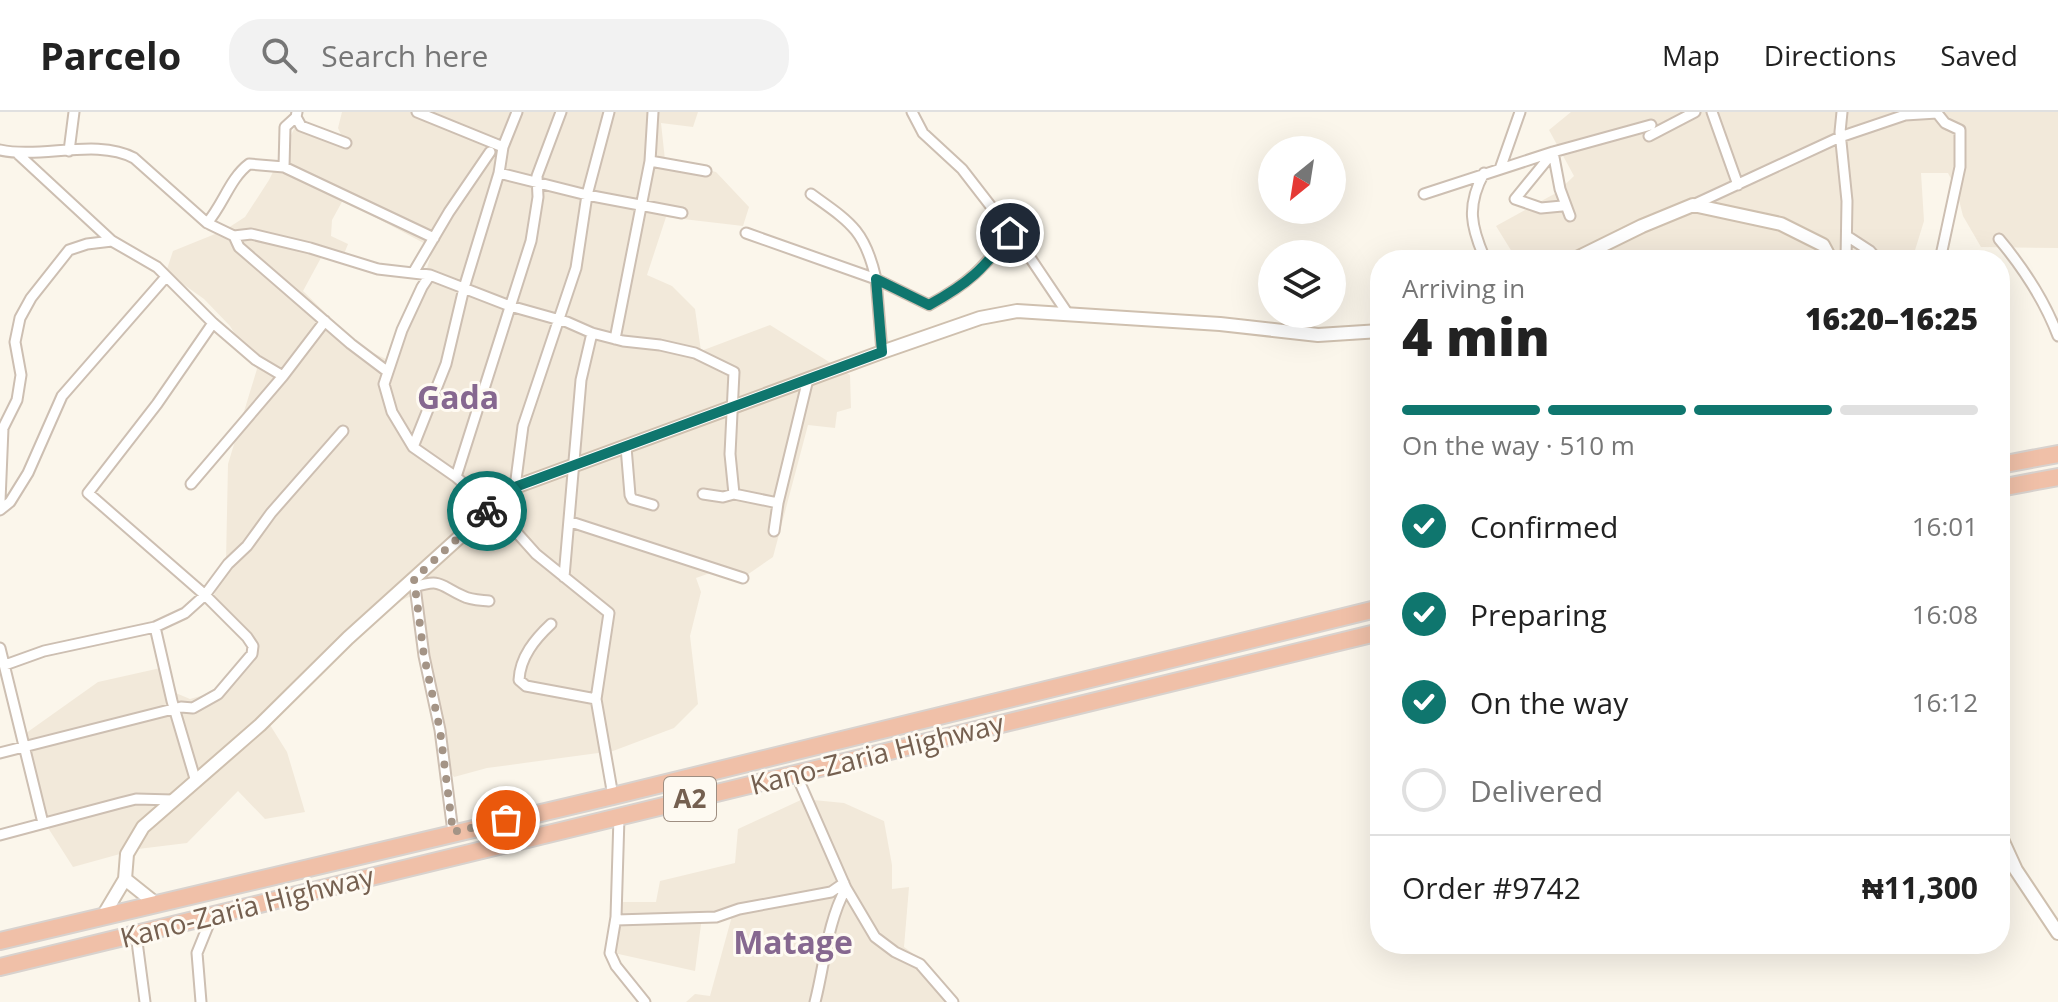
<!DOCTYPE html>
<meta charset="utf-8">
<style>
:root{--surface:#fff;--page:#f2f2f2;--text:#222;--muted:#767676;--line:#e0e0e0;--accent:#0f766e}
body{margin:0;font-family:"Open Sans",sans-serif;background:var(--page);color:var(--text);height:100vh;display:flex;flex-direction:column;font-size:30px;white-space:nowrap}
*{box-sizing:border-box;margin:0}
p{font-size:26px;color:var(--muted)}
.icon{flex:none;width:44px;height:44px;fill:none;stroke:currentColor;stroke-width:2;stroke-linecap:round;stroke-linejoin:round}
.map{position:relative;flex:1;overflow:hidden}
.drawer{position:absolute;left:1370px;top:138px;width:640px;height:704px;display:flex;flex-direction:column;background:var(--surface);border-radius:32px;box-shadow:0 8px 32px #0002}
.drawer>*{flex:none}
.needle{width:52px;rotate:210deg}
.buttons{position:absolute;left:1258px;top:24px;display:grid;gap:16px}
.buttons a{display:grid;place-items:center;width:88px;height:88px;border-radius:50%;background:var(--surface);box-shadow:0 8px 32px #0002;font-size:40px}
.pin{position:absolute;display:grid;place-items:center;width:68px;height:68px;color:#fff;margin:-34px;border:4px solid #fff;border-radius:50%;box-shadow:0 2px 8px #0007}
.courier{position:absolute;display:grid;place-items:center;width:80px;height:80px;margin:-40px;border:6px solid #0f766e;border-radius:50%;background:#fff;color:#222;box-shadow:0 2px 10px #0007}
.summary em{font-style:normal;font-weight:800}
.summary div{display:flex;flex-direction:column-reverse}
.summary{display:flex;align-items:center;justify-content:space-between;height:136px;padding:0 32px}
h1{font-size:52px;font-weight:800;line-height:60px}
.bar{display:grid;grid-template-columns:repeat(4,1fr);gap:12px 8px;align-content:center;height:96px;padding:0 32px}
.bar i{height:10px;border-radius:6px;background:var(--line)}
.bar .selected{background:var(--accent)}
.bar p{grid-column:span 4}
.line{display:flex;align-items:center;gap:20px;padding:0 32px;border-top:2px solid var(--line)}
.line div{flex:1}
ol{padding:0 32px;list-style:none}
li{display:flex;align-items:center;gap:24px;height:88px}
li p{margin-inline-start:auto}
li .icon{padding:8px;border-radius:50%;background:var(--accent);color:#fff;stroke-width:4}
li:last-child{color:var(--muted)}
li i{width:44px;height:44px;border:4px solid var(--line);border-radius:50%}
header{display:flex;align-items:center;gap:48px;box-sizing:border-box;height:112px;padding:0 40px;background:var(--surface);border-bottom:2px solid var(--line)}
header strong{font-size:38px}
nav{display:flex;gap:44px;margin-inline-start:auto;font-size:28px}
.search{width:560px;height:72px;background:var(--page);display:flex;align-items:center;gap:20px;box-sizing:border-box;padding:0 28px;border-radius:32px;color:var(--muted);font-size:30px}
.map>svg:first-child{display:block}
.residential{fill:#f2e9da;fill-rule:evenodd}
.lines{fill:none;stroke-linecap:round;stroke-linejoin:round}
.street-casing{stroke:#cdbfb2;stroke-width:13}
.secondary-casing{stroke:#cfc0af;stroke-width:16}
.highway-casing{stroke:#d8d2ce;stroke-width:20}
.street{stroke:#fff;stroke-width:9}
.secondary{stroke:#fff;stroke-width:12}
.highway{stroke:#f0c0a8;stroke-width:16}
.done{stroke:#a49486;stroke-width:8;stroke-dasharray:0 14.4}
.route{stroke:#0f766e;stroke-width:10}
.labels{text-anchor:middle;stroke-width:6;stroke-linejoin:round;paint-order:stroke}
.shield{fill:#fefaf2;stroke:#9e8e81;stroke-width:2}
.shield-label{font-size:26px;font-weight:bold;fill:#756050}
.street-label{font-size:28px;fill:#756050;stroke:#fefaf2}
.quarter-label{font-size:32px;font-weight:bold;fill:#866890;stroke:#fefaf2}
</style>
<header>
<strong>Parcelo</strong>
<div class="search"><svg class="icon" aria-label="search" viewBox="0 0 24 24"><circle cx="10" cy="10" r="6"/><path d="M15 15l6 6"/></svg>Search here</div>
<nav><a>Map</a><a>Directions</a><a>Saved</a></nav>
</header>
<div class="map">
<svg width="2058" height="890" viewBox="0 0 2058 890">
<rect width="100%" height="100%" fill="#fbf6eb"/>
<path class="residential" d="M 342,0 L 698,0 L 693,15 L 661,11 L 665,48 L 716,60 L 749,95 L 743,114 L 666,105 L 647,163 L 672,174 L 695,197 L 701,239 L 770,213 L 850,263 L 851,296 L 837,300 L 835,316 L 808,313 L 773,445 L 744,465 L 710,461 L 696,466 L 701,480 L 690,524 L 698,592 L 674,616 L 613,639 L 487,656 L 454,665 L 438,641 L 417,482 L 361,504 L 339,541 L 270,613 L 287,640 L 305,700 L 265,707 L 238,679 L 187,731 L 138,737 L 73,755 L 43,708 L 22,624 L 98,570 L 165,555 L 171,579 L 190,587 L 215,580 L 244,556 L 259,535 L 212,489 L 226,450 L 228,352 L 257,257 L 230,214 L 204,187 L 166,160 L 173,139 L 225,118 L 245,105 L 269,68 L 297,11 L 343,27 L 338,16 ZM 343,88 L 433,136 L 425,163 L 386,247 L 360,235 L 303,179 L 322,144 L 340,152 L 348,132 L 331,124 L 332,108 Z
M 1571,0 L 2058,0 L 2058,136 L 1981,135 L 1963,104 L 1956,76 L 1948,61 L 1921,61 L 1924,109 L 1912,148 L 1860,148 L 1858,140 L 1808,148 L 1517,148 L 1496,114 L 1556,81 L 1574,64 L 1549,18 Z
M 803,687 L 844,691 L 884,709 L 892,753 L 892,777 L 909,775 L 904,835 L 919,846 L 944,884 L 944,890 L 686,890 L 695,882 L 710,884 L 732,804 L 702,805 L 695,859 L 614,841 L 619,790 L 656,790 L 660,769 L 735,751 L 738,717 Z"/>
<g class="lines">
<defs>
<path id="street" d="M 297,0 L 296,5 L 285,15 L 284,55 L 434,126
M 417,0 L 503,35
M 912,0 L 923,21 L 962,57 L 1027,141 L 1068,202
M 1712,0 L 1738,73
M 1842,0 L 1840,20 L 1847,89 L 1846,148
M 296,5 L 301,14 L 346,31
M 1649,24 L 1695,0
M 0,38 C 41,47 97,26 134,46 L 207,111 L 234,124 L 251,122 L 310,136 L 378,157 L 430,163 L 510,194 L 567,210 L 592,221 L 623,229 L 660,233 L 695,241 L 734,260 L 730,342 L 734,382 L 778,391
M 69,39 L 74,0
M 18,42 L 112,129 L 157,155 L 213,211 L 256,248 L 283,264
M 1551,43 L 1515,87 L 1541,96 L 1562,94
M 650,49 L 706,59
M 1500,57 L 1520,0
M 499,61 L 587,83 L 682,101
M 1484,61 C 1466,94 1471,115 1485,147
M 1424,82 L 1553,40
M 1693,93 L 1840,25 L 1905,3 L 1937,1 L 1945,11 L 1960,18 L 1960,55 L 1940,148
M 1570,104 L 1560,77 L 1553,40 L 1651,13
M 207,111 C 223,93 230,66 249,52 L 284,55
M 746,121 L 876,167 C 865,118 850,110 811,82
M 234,124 L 239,135 L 351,232 L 388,260
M 1847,124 L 1870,139 L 1878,148
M 1999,127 C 2024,157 2044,187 2058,224
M 413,161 L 449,100 L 490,40
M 430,163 L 422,175 L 402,218 L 384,272 L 392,300 L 413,335 L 456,365 L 502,404 L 536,442 L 609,501 L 596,587 L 613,684
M 615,227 L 650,49 L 653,0
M 882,240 L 876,167 L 929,193 C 969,171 983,157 1010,121
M 413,335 L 446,252 L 464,176 L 499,61 L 503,35 L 517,0
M 626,335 L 630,383 L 632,387 L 653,393
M 456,365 L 531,129 L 538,85 L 537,64 L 561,0
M 191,372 L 283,264 L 325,209
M 515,375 L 523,314 L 576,156 L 587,83 L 609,0
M 703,382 L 723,385 L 734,382
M 0,389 L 3,316 L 17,288 L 21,263 L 15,230 L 20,206 L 31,186 L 69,138 L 87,132 L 112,129
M 0,398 L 10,390 L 28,361 L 62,284 L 165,166
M 571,410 L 743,466
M 774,419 L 778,391 L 808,267
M 564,465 L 581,268 L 592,221
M 414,467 L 424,544 L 440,618 L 453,720
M 415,475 C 442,466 440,474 463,484 C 470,488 480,488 489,489
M 551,512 C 535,527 520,545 519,568 L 526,574 L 596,587
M 155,515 L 172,589 L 196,670
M 0,536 L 43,711
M 5,553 L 44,539 L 155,515 L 185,501 L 205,483 L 228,452 L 247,434 L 271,401 L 343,319
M 0,641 L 181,595 L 193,596 L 218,582 L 252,542 L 253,534 L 247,525 L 205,483 L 88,381 L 157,292 L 213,211
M 796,662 L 846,776 L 875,825 L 895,840 L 920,852 L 953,890
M 619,705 L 616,805 L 610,841 L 616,854 L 645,890
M 0,723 L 120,691 L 136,687 L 173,688
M 616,808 L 716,805 L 739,797 L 831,780 L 844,771
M 136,822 L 145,890
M 201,890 L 197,841 L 212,804
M 815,890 C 825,851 827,811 846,776"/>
<path id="secondary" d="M 1573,148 L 1642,114 L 1693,93 L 1781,112 L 1823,133 L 1831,148
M 2000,723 L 2016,758 L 2058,821
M 125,767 L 155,791
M 103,804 L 125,767 L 127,742 L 143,715 L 260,613 L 348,526 L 515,375 L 882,240 L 980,206 L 1017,199 L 1220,212 L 1318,223 L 1380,219"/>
<path id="highway" d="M 2000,353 L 2058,342
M 2000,376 L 2058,365
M 0,829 L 613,684 L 1380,496
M 0,855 L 1380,520"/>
</defs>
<use href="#street" class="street-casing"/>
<use href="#secondary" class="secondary-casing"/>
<use href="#highway" class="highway-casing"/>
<use href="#street" class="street"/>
<use href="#secondary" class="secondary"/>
<use href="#highway" class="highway"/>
</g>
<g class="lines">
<path class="done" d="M 487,399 L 414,467 L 424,544 L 440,618 L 453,720 L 506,708"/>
<path class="route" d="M 487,399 L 515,375 L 882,240 L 876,167 L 929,193 C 969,171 984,157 1010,121"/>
</g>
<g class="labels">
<rect class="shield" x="664" y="665" width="52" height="44" rx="6"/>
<g class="shield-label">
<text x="690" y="696">A2</text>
</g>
<g class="street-label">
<text transform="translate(877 642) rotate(-14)" y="10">Kano-Zaria Highway</text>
<text transform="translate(247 795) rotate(-14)" y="10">Kano-Zaria Highway</text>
</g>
<g class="quarter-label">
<text x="458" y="297">Gada</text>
<text x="793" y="842">Matage</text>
</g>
</g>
</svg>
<div class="buttons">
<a><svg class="needle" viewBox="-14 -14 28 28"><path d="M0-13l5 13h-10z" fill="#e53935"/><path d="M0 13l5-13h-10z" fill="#767676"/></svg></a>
<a><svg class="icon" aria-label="layers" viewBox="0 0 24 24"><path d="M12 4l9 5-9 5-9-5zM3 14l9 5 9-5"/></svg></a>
</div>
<div class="pin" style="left:506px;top:708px;background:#ea580c"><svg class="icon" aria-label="bag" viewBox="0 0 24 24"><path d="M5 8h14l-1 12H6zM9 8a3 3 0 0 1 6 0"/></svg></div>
<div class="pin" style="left:1010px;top:121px;background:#1f2937"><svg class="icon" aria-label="home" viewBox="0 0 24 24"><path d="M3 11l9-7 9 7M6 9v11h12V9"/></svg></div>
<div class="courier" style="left:487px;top:399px"><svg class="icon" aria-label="bike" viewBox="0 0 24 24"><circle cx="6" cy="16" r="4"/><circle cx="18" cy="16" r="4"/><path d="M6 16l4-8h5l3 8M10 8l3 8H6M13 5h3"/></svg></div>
<section class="drawer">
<div class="summary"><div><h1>4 min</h1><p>Arriving in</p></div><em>16:20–16:25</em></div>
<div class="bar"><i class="selected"></i><i class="selected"></i><i class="selected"></i><i></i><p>On the way · 510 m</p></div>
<ol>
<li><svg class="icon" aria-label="check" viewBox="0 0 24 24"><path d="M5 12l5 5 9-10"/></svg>Confirmed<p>16:01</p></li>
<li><svg class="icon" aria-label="check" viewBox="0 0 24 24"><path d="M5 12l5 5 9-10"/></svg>Preparing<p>16:08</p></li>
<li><svg class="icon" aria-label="check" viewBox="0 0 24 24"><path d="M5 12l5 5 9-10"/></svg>On the way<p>16:12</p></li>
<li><i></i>Delivered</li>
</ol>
<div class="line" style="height:104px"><div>Order #9742</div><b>₦11,300</b></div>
</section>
</div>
